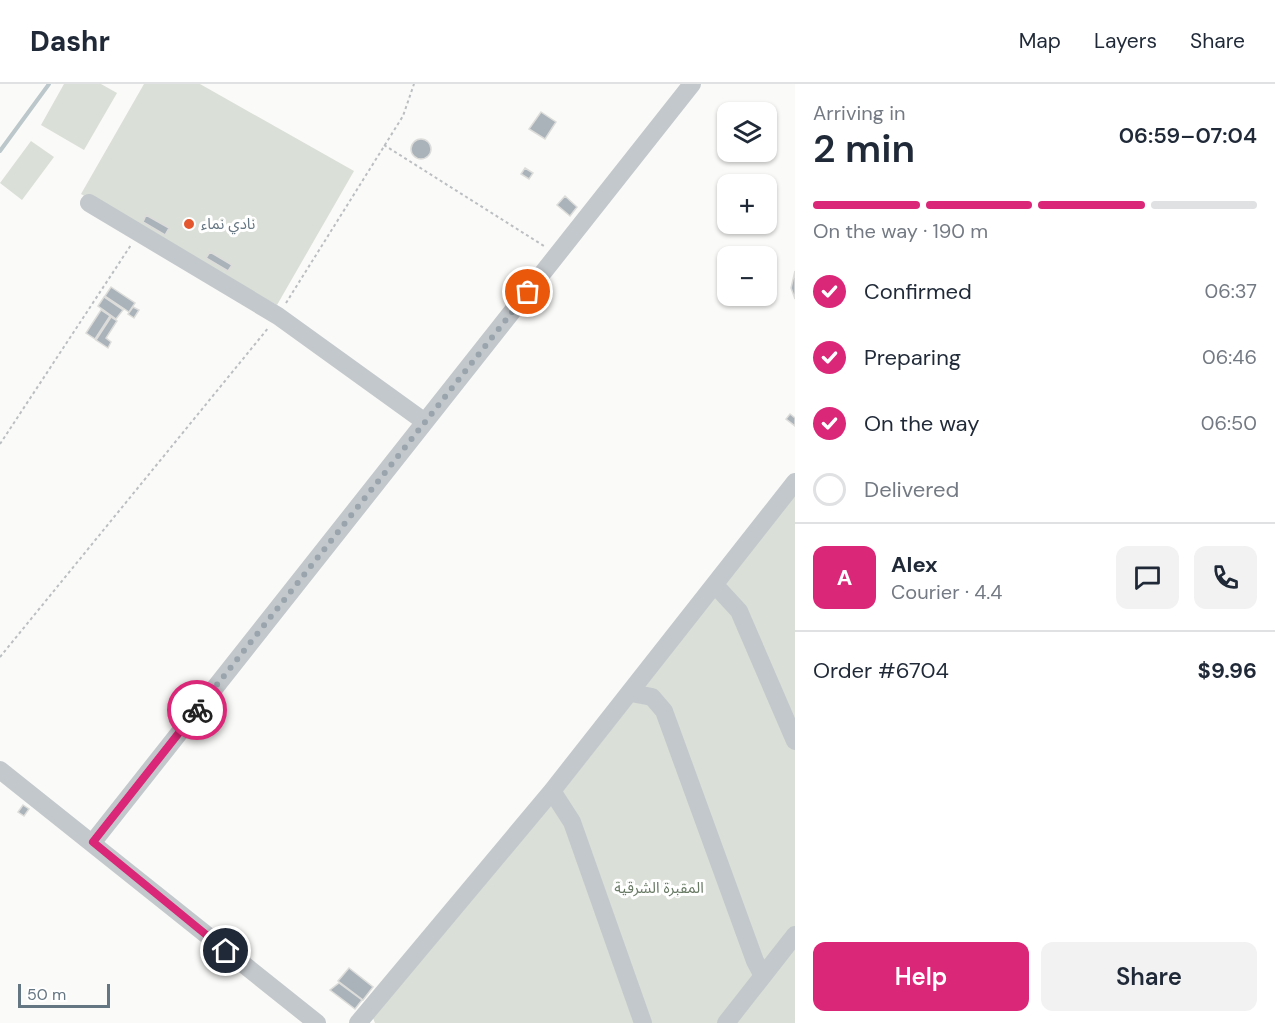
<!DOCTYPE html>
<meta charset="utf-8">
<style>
:root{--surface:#fff;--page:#f2f2f3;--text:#1f2937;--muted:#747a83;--line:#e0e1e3;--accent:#db2777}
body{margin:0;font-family:"DM Sans","Noto Sans Arabic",sans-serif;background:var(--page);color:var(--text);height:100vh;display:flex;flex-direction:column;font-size:22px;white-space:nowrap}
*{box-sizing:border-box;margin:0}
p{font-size:20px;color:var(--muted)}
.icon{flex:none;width:33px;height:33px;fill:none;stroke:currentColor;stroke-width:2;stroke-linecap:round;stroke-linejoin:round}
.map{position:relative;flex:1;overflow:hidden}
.sheet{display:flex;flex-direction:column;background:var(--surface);width:480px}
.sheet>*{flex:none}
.controls{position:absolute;left:717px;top:18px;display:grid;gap:12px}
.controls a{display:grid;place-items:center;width:60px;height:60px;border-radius:12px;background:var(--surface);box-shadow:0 2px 4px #0004;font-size:30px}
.scale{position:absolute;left:18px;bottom:15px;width:92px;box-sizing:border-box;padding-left:6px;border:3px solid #657683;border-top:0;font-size:16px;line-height:21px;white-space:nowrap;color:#657683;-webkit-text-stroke:4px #fff;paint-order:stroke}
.pin{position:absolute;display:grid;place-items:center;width:51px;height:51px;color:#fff;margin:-26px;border:3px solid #fff;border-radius:50%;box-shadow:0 2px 6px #0007}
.courier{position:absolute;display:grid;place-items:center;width:60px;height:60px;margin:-30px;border:4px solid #db2777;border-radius:50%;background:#fff;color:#222;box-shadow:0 2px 8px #0007}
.headline em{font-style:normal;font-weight:600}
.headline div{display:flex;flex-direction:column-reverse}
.headline{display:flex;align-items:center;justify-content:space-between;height:102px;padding:0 18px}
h1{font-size:39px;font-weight:600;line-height:45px}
.bar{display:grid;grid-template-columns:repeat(4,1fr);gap:9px 6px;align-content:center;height:72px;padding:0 18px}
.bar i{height:8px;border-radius:4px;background:var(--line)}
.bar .active{background:var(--accent)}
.bar p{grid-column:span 4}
.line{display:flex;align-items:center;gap:15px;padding:0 18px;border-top:2px solid var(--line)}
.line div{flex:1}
.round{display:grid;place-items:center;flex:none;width:63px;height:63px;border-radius:12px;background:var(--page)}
ol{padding:0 18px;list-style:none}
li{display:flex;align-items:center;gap:18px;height:66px}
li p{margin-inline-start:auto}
li .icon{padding:6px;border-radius:50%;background:var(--accent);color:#fff;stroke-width:4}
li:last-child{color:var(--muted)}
li i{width:33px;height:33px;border:3px solid var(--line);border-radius:50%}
.button{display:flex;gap:12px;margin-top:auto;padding:12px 18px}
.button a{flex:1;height:69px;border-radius:12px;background:var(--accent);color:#fff;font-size:24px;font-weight:600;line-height:69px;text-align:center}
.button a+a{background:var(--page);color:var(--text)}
header{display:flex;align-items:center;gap:36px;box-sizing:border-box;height:84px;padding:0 30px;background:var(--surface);border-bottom:2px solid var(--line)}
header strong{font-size:28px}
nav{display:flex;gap:33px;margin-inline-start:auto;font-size:21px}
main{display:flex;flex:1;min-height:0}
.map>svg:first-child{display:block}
.green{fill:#dadfd7}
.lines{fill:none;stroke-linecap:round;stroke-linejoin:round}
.stream{stroke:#bbc7cb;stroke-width:4}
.building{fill:#aab3b9;stroke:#dcdcda;stroke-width:1.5}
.path{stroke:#bbbfc2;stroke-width:2;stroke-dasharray:3 3;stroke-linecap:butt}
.minor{stroke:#c3c8cc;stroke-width:18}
.done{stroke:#99a4ac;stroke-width:6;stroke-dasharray:0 10.8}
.route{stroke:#db2777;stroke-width:8}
.poi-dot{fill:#e4572e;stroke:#fff;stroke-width:2}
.labels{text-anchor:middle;stroke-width:6;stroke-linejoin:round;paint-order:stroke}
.poi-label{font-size:15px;fill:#657683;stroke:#fff;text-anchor:start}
.park-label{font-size:15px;fill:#687a64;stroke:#fff}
</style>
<header>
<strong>Dashr</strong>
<nav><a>Map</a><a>Layers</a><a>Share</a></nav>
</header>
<main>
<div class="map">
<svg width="795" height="939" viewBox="0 0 795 939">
<rect width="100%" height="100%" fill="#fafaf8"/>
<path class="green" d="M 64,0 L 101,0 L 117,9 L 84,66 L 41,41 Z
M 144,0 L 200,0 L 354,87 L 277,221 L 81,110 Z
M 31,57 L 54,73 L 22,116 L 0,99 Z
M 795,411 L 795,939 L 375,939 L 373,934 L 567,702 Z"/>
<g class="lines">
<path class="stream" d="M 0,67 L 49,0"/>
</g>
<path class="building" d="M 541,28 L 556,38 L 545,55 L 529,45 Z
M411 65a10 10 0 1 1 20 0a10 10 0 1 1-20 0Z
M 525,84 L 533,89 L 529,95 L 521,90 Z
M 565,112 L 577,123 L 570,132 L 557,121 Z
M 146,131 L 169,144 L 165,151 L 143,138 Z
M 210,168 L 232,181 L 228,187 L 206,174 Z
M 795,187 L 795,215 L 791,204 Z
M 111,203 L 135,219 L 129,228 L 105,212 Z
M 104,213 L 123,226 L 116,235 L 98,222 Z
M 133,223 L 139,226 L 134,234 L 128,230 Z
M 101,226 L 110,232 L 95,255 L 86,249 Z
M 111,233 L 117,237 L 106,254 L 111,258 L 108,264 L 96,256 Z
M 790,330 L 795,334 L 795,342 L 786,335 Z
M 23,721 L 29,725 L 24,732 L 18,728 Z
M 349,884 L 373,903 L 363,916 L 338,897 Z
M 339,899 L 362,916 L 355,925 L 330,906 Z"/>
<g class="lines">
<path class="path" d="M 384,61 L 544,162
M 286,219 L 403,32 L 414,0
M 0,360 L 131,161
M 0,573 L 269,243"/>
<path class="minor" d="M 89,119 L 278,232 L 425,338
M 715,501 L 739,527 L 795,657
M 631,609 L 652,613 L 664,627 L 755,877 L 763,892
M 0,686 L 317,939
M 552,707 L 572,738 L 643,939
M 93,758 L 692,0
M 358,939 L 552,707 L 795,398
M 726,939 L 795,851"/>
</g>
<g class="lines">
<path class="done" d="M 197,626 L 528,208"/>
<path class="route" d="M 197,626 L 93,758 L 226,867"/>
</g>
<circle class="poi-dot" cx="189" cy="140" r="6"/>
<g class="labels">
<g class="poi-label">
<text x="201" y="145">نادي نماء</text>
</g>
<g class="park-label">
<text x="659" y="809">المقبرة الشرقية</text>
</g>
</g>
</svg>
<div class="controls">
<a><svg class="icon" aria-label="layers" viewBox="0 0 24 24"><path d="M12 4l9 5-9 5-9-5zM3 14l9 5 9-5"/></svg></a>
<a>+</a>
<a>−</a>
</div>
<div class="scale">50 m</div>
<div class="pin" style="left:528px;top:208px;background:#ea580c"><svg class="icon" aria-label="bag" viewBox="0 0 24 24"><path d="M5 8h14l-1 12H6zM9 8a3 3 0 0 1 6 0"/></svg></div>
<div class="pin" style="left:226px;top:867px;background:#1f2937"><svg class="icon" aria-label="home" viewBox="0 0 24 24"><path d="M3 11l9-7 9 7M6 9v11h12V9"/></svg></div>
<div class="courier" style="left:197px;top:626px"><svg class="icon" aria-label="bike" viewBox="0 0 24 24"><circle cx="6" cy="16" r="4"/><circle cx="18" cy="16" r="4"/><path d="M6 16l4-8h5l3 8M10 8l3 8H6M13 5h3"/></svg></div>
</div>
<section class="sheet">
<div class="headline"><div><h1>2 min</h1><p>Arriving in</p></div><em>06:59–07:04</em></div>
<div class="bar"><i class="active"></i><i class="active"></i><i class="active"></i><i></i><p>On the way · 190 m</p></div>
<ol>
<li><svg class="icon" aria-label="check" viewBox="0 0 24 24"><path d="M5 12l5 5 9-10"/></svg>Confirmed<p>06:37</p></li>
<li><svg class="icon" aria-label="check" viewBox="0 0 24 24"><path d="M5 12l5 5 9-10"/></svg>Preparing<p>06:46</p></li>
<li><svg class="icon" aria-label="check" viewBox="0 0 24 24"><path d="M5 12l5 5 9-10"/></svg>On the way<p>06:50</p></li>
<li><i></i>Delivered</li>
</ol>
<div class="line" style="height:108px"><b class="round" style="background:var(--accent);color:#fff">A</b><div><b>Alex</b><p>Courier · 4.4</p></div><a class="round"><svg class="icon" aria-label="chat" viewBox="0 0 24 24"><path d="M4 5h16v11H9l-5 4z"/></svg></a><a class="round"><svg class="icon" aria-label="phone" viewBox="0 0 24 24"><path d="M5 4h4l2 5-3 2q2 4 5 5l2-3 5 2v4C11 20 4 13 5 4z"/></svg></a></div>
<div class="line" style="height:78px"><div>Order #6704</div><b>$9.96</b></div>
<div class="button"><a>Help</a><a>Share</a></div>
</section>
</main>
